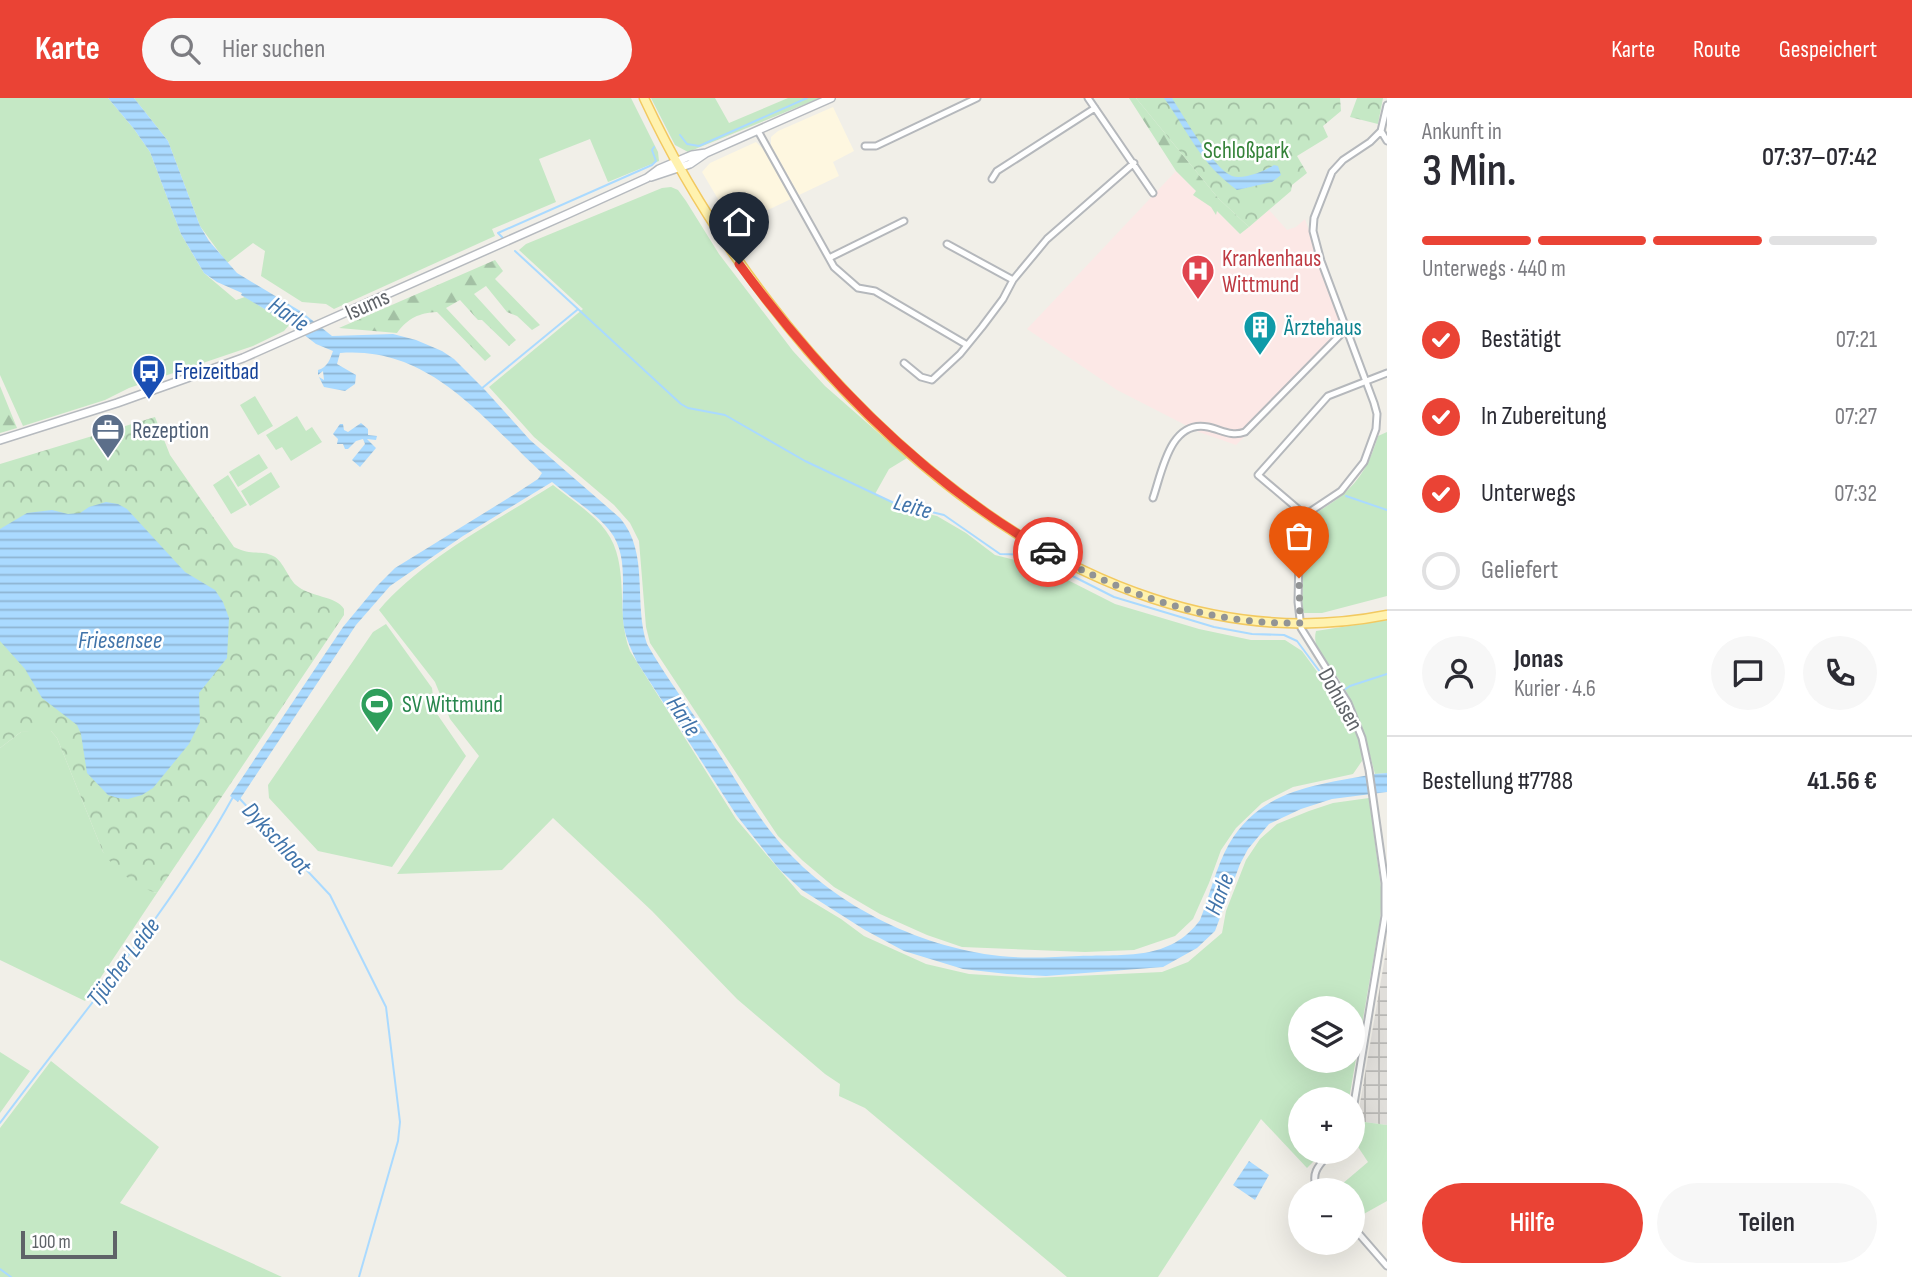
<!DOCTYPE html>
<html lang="de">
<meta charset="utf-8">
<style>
:root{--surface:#fff;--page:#f7f7f7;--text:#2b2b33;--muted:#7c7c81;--line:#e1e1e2;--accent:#ea4335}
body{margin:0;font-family:"Sofia Sans Condensed",sans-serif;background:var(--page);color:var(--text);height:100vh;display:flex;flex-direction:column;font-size:26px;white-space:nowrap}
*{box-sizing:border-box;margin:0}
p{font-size:23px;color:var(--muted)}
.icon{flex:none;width:38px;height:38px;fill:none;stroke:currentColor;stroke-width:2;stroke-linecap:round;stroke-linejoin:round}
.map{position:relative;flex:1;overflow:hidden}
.details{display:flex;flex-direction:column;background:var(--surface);width:525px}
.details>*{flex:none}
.buttons{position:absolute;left:1288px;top:898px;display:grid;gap:14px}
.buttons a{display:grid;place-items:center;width:77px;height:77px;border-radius:50%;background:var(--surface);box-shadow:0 7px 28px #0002;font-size:35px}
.scale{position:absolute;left:21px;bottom:18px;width:96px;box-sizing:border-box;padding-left:7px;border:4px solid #5f6368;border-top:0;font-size:19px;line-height:24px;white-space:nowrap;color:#5f6368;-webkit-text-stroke:5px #fff;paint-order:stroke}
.pin{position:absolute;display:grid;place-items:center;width:60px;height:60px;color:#fff;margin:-72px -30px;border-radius:50% 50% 50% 0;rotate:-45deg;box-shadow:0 0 7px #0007}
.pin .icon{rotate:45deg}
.courier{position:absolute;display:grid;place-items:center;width:70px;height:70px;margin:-35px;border:5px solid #ea4335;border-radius:50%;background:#fff;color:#222;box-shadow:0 2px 9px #0007}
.headline em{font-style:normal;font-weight:600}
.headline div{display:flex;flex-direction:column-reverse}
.headline{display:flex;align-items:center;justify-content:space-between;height:119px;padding:0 35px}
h1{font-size:46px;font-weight:600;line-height:52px}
.bar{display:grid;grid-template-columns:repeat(4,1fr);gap:10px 7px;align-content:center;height:84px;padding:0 35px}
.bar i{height:9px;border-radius:5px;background:var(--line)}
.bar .current{background:var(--accent)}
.bar p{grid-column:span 4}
.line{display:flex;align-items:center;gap:18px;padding:0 35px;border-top:2px solid var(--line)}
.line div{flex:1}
.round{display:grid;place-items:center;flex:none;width:74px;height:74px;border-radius:37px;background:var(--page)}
ol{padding:0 35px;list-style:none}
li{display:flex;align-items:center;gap:21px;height:77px}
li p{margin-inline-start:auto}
li .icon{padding:7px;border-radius:50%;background:var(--accent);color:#fff;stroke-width:4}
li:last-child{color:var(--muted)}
li i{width:38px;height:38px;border:4px solid var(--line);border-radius:50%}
.primary-button{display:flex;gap:14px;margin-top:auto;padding:14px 35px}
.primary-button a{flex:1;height:80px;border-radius:42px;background:var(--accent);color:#fff;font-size:28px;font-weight:600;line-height:80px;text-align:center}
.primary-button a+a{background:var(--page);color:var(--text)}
header{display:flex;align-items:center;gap:42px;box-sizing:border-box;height:98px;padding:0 35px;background:var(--accent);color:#fff}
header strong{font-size:33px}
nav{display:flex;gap:38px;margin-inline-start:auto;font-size:24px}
.search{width:490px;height:63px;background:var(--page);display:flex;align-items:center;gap:18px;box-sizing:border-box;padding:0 24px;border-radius:38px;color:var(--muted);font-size:26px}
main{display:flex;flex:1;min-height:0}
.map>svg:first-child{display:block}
.commercial{fill:#fef7e0}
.industrial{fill:url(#industrial-grid)}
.medical{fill:#fce8e6}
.grass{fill:#c5e8c5;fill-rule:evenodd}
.forest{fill:url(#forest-firs)}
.park{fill:url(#park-crowns)}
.water{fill:url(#water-rules)}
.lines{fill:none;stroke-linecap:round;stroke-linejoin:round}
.stream{stroke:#aadaff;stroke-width:2}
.street-casing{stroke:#b5b8bc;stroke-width:9}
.secondary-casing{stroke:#b6babf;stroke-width:10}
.primary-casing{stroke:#f2c960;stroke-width:11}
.street{stroke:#fff;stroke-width:5}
.secondary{stroke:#fff;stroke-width:7}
.primary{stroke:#fff2af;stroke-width:8}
.done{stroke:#929495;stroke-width:7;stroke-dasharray:0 12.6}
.route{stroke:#ea4335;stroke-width:9}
.labels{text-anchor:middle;stroke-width:5;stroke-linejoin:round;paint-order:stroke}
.park-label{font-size:23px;fill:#348238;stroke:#fff}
.health-label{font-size:23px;fill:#be3a42;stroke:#fff;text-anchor:start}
.street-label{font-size:23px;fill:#5f6368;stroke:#fff}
.culture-label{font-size:23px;fill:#0d838f;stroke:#fff;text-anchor:start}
.transit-label{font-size:23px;fill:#164399;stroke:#fff;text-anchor:start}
.service-label{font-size:23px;fill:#4e5e75;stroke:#fff;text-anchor:start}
.leisure-label{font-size:23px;fill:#27864d;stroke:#fff;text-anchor:start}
.water-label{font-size:24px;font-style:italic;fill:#4174aa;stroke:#fff}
</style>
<header>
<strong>Karte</strong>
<div class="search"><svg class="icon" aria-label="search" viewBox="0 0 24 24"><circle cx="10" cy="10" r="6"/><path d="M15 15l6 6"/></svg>Hier suchen</div>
<nav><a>Karte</a><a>Route</a><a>Gespeichert</a></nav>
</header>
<main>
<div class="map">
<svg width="1387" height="1179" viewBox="0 0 1387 1179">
<defs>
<pattern id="industrial-grid" width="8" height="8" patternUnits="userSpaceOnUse" patternTransform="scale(1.75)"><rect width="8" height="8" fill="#e0deda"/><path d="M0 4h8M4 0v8" fill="none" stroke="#b9b8b5"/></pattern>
<pattern id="forest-firs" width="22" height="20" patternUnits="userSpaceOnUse" patternTransform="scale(1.75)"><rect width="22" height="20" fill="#c5e8c5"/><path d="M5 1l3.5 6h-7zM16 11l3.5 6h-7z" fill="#a3c0a4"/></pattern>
<pattern id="park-crowns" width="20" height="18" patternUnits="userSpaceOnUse" patternTransform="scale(1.75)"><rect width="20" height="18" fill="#c5e8c5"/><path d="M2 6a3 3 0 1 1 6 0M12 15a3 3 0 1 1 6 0" fill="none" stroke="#a3c0a4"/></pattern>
<pattern id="water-rules" width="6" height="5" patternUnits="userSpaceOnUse" patternTransform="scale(1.75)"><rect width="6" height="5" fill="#aadaff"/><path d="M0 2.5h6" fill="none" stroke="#8eb4d2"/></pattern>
</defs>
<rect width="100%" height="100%" fill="#f1efe8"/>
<path class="commercial" d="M 833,9 L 854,53 L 833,64 L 839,78 L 799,97 L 771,47 L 771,39 L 778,33 Z
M 756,44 L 764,52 L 791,101 L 734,128 L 702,74 L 710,65 Z"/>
<path class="industrial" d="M 1387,847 L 1387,1027 L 1357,1023 Z"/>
<path class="medical" d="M 1176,73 L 1196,93 L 1194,97 L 1216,112 L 1240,136 L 1269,112 L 1287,132 L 1296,129 L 1305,121 L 1345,237 L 1236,347 L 1199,334 L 1117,292 L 1027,231 Z"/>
<path class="grass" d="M 0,0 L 108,0 L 134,31 L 150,54 L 181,136 L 198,165 L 204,175 L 236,202 L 245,199 L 290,226 L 284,233 L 253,248 L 129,290 L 105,302 L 23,328 L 0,277 Z
M 134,0 L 631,0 L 658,54 L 659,63 L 608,84 L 590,41 L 539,61 L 556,104 L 492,131 L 495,138 L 334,211 L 326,206 L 302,204 L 261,178 L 265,153 L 253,145 L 227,165 L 200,128 L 168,43 Z
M 651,0 L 715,0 L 729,25 L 788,0 L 820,0 L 688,54 L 675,47 Z
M 671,89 L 678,92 L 686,103 L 719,156 L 793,253 L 825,288 L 907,360 L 889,371 L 875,396 L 903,410 L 937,418 L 966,435 L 995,457 L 1042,469 L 1115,506 L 1199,531 L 1251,542 L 1285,542 L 1302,553 L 1351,620 L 1360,644 L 1362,663 L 1353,676 L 1293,689 L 1262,705 L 1236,730 L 1221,752 L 1209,785 L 1193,821 L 1175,838 L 1134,852 L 1085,854 L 962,849 L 927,837 L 880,816 L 834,789 L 802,762 L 778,738 L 650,545 L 646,529 L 639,443 L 630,425 L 614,407 L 534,339 L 489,289 L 583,211 L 519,152 L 526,146 L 662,90 Z
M 255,298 L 273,328 L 258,337 L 240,307 Z
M 297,318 L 306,333 L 312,329 L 322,344 L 291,363 L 282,349 L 276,352 L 266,337 Z
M 1387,334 L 1387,498 L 1322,515 L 1304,515 L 1302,510 L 1303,436 C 1309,415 1325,411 1341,398 C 1361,382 1371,362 1378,338 Z
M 259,356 L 268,370 L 238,389 L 229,374 Z
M 271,374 L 280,389 L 250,408 L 241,393 Z
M 228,377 L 247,407 L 231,416 L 213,387 Z
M 553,387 C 570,401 593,415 606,433 C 631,467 615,515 630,553 L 736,721 L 801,797 L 841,821 L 864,838 L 926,866 L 969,876 L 1033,880 L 1162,874 L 1188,864 L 1222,835 L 1226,813 L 1246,762 L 1260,741 L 1277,726 L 1309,713 L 1333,705 L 1369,700 L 1382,797 L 1380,823 L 1349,1001 L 1300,1001 L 1300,1054 L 1323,1054 L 1307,1070 L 1261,1021 L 1158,1179 L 1067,1179 L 865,1010 L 839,998 L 840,986 L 825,976 L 737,901 L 652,813 L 553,720 L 502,772 L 397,776 L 479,658 L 450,621 L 435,584 L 379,512 C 422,461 496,423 553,387 ZM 1300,910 L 1353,910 L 1353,962 L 1300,962 Z
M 1387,522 L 1387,675 L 1375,676 C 1366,642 1358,609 1338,580 C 1329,566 1311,551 1316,533 Z
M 386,526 L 432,590 L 435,613 L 466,658 L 392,769 L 318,753 L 269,700 L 268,687 L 373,534 Z
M 38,632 L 51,633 L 57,640 L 103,754 L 153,794 L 157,795 L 85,903 L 0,862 L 0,650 L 21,634 Z
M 0,954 L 30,973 L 0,1015 Z
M 51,963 L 159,1049 L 120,1105 L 282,1179 L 0,1179 L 0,1030 Z
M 1357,1023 L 1387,1027 L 1387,1103 L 1353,1122 L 1353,1092 L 1335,1092 L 1368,1064 C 1360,1051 1348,1039 1357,1023 Z"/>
<path class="forest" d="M 1129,0 L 1136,0 L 1218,100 L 1249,129 L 1240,136 L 1217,113 L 1216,117 L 1211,109 L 1193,97 L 1196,93 L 1176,73 Z
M 495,162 L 503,173 L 495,181 L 540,227 L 532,232 L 517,218 L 507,214 L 486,188 L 474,196 L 516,242 L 509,248 L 482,222 L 478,222 L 460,202 L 446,210 L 491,258 L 485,263 L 437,214 C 419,215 408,220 397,235 L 339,230 Z
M 0,288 L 17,330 L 0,335 Z"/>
<path class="park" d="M 1136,0 L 1340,0 L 1341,13 L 1323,28 L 1328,39 L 1297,58 L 1307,75 L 1292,87 L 1291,93 L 1249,129 L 1218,100 Z
M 1357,0 L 1383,0 L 1378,26 L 1350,19 Z
M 155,319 L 170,357 L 234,449 C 251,458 260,452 271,457 C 283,461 287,479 296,487 C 309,499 337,498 344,511 L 344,517 L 157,795 C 138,790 114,771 103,754 L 57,640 L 51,633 L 21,634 L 0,650 L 0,366 Z"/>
<path class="water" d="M 108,0 L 134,0 L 168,43 L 200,128 L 209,143 L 237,175 L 302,214 L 332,238 L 393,236 L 416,242 L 442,253 L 454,261 L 485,292 L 530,342 L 620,420 C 650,455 633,505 647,546 C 666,580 690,610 711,643 C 732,675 751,710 776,740 C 828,805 918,849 1000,858 C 1026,861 1053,859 1079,858 C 1125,856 1170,863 1200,822 C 1210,797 1216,769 1229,746 C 1262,690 1318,687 1375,676 L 1387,675 L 1387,694 L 1332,701 L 1301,711 L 1269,726 L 1248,751 L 1240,766 L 1215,833 L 1197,850 L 1163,869 L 1046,878 L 1007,876 L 963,871 L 904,853 L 865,832 L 802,792 L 779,771 L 737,718 L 637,564 C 632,553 626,541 624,529 C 619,499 631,460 610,433 C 595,414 571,400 552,384 L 463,438 L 390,488 L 356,527 L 238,704 L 230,698 L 343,529 L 377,488 L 395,470 L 515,396 L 538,381 L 542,375 C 482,320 430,248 340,255 L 337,266 L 356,277 L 355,286 L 345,293 L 324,289 L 319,279 L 324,282 L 323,273 L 318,277 L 318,272 C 328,269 330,261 333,253 L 316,246 L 290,226 L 241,197 L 242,195 L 217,184 L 204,175 L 181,136 L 150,54 L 134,31 Z
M 1164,0 L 1172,0 C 1184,19 1213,70 1232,78 C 1243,82 1265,73 1274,67 L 1278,68 L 1281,77 L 1272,84 L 1237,92 C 1199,64 1190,36 1164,0 Z
M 361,325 L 368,331 L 368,337 L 377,338 L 376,342 L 367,341 L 376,350 L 360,369 L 352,362 L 365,346 L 363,341 L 356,343 L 348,351 L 345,351 L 343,346 L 337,346 L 338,341 L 333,336 L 340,326 L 343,326 L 344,332 L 348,334 Z
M 106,404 L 118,406 L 127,411 L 185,474 L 215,492 L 223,504 L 229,520 L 227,560 L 199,595 L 200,624 L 189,646 L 153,690 L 142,697 L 128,701 L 118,700 L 108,697 L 87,675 L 81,636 L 77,627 L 42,600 L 25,571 L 0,543 L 0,431 L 27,415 L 52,412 L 68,416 L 80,415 L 89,409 Z
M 1249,1063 L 1269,1077 L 1255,1102 L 1233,1087 Z"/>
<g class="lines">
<path class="stream" d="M 680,37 L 687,46 L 699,48 L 807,0
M 503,140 L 498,135 L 652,67 L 656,63 L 652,52 L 654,49
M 515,153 L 681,306 L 688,310 L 725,317 L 805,363 L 894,405 L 944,417 L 1000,456 L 1031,457 L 1114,499 L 1214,529 L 1252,536 L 1284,537 L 1297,543 L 1338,598 L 1340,596
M 481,291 L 577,212
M 1346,398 L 1387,412
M 1344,592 L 1350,588 L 1387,576
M 239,700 L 330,797 L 386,909 L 400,1024 L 398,1043 L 359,1179
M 0,1025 C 80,917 168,817 233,699
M 0,1171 L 11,1179"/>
<defs>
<path id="street" d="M 1088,0 L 1153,95
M 1387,7 L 1381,33 L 1387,43
M 758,33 L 834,169 L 858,190 L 875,193 L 967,247
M 865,48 L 876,48 L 977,0
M 992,81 L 997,73 L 1095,10
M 947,146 L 1013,182
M 829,160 L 904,123
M 904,265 L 921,279 L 932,282 L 960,256 L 982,229 L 1003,201 L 1013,182 L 1047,141 L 1134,65
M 1153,400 C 1162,374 1170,321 1208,329 C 1222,332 1231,339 1245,334 L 1343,234 L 1347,233
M 1305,417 L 1258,377 L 1328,298 L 1387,275
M 1353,1012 L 1385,818 L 1385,785 L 1369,672 L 1362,640 L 1348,605 L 1301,530 L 1298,504 L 1299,458 L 1300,435 L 1305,417 L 1341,393 L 1364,364 L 1376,331 L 1377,316 L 1374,305 L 1321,163 L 1313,133 L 1314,120 L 1332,74 L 1343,62 L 1370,44 L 1381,33
M 1318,1092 C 1309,1075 1320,1066 1331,1054
M 1353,1129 L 1387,1168"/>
<path id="secondary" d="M 651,79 L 690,66 L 706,55 L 831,0
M 0,342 L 117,305 L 243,260 L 570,115 L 647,80 L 659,71 L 692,57 L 706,55"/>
<path id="primary" d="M 644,0 C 767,265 1066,581 1387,517"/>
</defs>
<use href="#street" class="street-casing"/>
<use href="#secondary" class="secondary-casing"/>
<use href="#primary" class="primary-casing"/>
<use href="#street" class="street"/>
<use href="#secondary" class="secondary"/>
<use href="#primary" class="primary"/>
</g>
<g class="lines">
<path class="done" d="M 1048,454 C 1124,497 1212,527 1300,525 L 1299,480"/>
<path class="route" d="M 739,166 C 823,280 924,384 1048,454"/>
</g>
<defs>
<symbol id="hospital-pin" viewBox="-11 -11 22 30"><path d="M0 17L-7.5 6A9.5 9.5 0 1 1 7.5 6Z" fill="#e0444e" stroke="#fff"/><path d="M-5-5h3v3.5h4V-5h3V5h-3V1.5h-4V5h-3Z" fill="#fff"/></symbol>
<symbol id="building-pin" viewBox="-11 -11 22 30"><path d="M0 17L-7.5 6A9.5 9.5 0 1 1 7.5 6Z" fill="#0f9aa8" stroke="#fff"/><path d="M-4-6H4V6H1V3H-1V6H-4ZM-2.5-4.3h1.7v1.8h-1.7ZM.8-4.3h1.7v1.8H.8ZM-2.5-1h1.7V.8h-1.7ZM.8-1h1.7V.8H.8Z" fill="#fff"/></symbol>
<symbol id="bus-pin" viewBox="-11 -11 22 30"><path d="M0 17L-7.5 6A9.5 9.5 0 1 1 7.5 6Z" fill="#1a4fb4" stroke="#fff"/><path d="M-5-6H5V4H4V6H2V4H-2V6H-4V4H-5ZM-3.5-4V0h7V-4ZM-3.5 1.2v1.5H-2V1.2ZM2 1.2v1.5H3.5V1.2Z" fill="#fff"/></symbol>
<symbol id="office-pin" viewBox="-11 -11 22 30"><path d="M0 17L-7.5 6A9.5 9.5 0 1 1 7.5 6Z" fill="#5c6f8a" stroke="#fff"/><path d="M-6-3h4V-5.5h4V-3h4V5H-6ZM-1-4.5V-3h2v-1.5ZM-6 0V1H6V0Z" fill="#fff"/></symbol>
<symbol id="stadium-pin" viewBox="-11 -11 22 30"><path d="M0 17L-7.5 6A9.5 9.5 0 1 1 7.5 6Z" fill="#2e9e5b" stroke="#fff"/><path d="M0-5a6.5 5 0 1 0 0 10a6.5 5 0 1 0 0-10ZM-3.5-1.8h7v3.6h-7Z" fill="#fff"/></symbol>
</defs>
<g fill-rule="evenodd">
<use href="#hospital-pin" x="1179" y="154" width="38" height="52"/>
<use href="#building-pin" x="1241" y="210" width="38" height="52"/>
<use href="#bus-pin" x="130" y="254" width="38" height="52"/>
<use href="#office-pin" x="89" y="313" width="38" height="52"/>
<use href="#stadium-pin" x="358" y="587" width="38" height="52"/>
</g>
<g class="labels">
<g class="park-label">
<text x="1246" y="60">Schloßpark</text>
</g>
<g class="health-label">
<text x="1222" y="168">Krankenhaus<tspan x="1222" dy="26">Wittmund</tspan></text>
</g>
<g class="street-label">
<text transform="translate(367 206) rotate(-24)" y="8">Isums</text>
<text transform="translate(1341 601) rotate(61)" y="8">Dohusen</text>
</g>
<g class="culture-label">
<text x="1284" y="237">Ärztehaus</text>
</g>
<g class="transit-label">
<text x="174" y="281">Freizeitbad</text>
</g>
<g class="service-label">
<text x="132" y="340">Rezeption</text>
</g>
<g class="leisure-label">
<text x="402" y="614">SV Wittmund</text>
</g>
<g class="water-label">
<text transform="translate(289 216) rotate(34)" y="8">Harle</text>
<text transform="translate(913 408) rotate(16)" y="8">Leite</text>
<text x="120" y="550">Friesensee</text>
<text transform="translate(684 618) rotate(57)" y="8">Harle</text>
<text transform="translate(277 740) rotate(47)" y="8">Dykschloot</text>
<text transform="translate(1219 796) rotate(-69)" y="8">Harle</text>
<text transform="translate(123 864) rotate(-53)" y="8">Tjücher Leide</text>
</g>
</g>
</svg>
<div class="buttons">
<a><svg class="icon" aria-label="layers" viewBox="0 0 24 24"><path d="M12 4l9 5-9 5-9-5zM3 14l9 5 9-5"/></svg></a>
<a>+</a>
<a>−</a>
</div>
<div class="scale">100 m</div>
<div class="pin" style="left:1299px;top:480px;background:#ea580c"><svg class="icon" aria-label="bag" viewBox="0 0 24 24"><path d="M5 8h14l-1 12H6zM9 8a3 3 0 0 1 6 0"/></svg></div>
<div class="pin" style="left:739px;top:166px;background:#1f2937"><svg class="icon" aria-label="home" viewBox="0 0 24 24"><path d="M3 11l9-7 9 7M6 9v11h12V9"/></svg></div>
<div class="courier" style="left:1048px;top:454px"><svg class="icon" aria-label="car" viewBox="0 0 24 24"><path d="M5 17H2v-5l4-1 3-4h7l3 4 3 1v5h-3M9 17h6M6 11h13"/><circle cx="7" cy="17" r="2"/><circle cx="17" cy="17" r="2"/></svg></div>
</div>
<section class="details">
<div class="headline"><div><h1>3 Min.</h1><p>Ankunft in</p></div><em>07:37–07:42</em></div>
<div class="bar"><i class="current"></i><i class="current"></i><i class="current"></i><i></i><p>Unterwegs · 440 m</p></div>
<ol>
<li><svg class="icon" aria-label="check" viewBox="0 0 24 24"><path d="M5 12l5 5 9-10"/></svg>Bestätigt<p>07:21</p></li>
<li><svg class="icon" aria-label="check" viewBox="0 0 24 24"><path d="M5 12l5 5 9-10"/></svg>In Zubereitung<p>07:27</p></li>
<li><svg class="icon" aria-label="check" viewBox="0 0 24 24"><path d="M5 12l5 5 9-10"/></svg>Unterwegs<p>07:32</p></li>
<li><i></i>Geliefert</li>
</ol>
<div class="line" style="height:126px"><a class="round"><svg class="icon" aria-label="person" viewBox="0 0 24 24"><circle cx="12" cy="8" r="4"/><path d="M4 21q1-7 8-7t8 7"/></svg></a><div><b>Jonas</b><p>Kurier · 4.6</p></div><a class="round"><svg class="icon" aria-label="chat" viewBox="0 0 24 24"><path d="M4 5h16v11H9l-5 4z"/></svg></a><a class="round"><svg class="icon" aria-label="phone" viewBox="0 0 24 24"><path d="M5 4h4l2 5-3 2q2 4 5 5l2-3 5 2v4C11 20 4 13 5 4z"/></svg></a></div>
<div class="line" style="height:91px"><div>Bestellung #7788</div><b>41.56 €</b></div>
<div class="primary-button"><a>Hilfe</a><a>Teilen</a></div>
</section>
</main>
